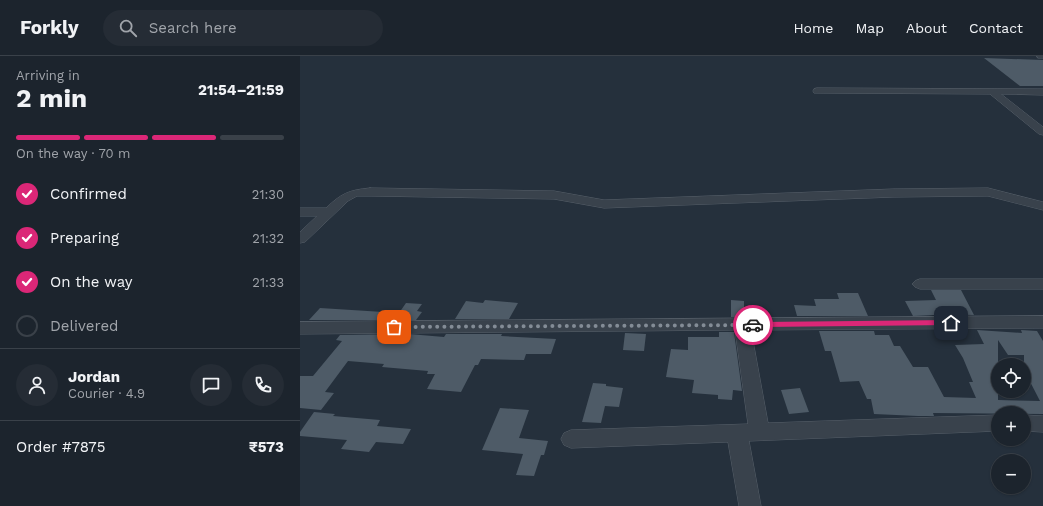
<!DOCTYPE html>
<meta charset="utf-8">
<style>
:root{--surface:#1c242d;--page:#252c35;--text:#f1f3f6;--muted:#a0a4aa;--line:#3a4149;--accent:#db2777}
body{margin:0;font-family:"Work Sans",sans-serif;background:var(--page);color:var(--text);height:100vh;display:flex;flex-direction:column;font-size:15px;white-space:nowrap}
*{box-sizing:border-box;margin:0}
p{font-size:13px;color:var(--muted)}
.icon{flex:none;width:22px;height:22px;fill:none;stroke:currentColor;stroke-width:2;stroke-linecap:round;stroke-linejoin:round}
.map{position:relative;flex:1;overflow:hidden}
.details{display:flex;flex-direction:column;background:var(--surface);width:300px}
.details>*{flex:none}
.buttons{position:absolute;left:691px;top:302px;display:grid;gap:8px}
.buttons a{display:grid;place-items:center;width:40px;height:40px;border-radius:50%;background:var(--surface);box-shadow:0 1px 3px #0004,0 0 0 1px var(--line);font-size:20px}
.pin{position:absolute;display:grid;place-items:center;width:34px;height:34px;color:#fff;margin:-17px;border-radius:8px;box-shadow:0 2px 6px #0006}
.courier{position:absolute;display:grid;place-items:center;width:40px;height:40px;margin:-20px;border:3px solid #db2777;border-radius:50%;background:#fff;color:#222;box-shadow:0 1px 5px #0007}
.head em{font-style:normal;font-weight:700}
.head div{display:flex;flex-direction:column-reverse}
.head{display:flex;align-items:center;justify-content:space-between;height:68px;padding:0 16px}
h1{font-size:26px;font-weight:700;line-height:30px}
.bar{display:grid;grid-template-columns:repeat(4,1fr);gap:6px 4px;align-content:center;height:48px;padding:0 16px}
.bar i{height:5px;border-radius:3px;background:var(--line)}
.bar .selected{background:var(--accent)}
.bar p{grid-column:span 4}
.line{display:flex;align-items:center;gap:10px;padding:0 16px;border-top:1px solid var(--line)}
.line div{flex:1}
.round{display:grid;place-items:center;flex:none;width:42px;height:42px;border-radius:21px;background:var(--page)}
ol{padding:0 16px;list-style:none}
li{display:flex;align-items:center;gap:12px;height:44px}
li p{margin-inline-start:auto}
li .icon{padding:4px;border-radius:50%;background:var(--accent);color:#fff;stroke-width:4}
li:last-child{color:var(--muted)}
li i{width:22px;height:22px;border:2px solid var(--line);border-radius:50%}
header{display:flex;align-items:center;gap:24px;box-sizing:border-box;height:56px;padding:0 20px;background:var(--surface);border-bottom:1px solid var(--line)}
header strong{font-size:19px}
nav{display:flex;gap:22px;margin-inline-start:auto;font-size:14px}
.search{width:280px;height:36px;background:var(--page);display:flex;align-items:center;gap:10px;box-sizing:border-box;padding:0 14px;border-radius:22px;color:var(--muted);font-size:15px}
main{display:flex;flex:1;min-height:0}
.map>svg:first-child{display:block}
.building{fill:#4e5b67;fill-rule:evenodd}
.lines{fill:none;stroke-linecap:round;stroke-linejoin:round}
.minor-casing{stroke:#57606a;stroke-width:1}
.minor{fill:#39424c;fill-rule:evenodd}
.route{fill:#db2777}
.done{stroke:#838c96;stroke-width:4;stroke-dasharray:0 7.2}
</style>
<header>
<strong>Forkly</strong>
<div class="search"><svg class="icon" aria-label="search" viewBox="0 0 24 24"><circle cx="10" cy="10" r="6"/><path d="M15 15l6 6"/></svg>Search here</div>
<nav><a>Home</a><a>Map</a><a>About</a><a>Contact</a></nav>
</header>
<main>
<section class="details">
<div class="head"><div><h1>2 min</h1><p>Arriving in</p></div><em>21:54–21:59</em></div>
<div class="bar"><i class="selected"></i><i class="selected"></i><i class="selected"></i><i></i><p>On the way · 70 m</p></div>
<ol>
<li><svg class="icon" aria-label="check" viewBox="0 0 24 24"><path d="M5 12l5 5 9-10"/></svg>Confirmed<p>21:30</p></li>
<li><svg class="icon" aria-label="check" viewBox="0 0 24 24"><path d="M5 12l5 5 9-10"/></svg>Preparing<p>21:32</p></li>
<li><svg class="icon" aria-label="check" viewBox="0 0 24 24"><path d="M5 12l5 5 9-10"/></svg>On the way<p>21:33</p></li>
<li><i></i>Delivered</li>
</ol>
<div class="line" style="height:72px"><a class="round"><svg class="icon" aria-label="person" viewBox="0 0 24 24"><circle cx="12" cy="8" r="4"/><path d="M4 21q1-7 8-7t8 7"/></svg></a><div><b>Jordan</b><p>Courier · 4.9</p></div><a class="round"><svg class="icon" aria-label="chat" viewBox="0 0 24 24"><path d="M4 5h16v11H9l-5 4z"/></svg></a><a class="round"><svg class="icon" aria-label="phone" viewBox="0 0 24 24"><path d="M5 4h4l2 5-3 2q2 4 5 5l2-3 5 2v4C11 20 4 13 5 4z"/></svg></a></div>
<div class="line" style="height:52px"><div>Order #7875</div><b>₹573</b></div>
</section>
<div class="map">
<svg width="743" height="450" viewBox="0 0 743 450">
<rect width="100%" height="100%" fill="#25303c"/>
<path class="building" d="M 684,2 L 743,4 L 743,30 L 720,30 Z
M 631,234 L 661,234 L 674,259 L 634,258 L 634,259 L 613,260 L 605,245 L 636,244 Z
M 537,237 L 558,237 L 568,260 L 497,260 L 494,249 L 516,250 L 514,243 L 539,243 Z
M 185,244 L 218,247 L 209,263 L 155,263 L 166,245 L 183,247 Z
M 431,244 L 444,245 L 444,261 L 431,261 Z
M 106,247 L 122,248 L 117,255 L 122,256 L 116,264 L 9,264 L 20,252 L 99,257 Z
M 677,274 L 722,277 L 721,274 L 737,275 L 743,285 L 743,358 L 633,357 L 634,360 L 618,360 L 574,358 L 571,343 L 567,343 L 559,325 L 540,326 L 531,295 L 525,295 L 519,275 L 574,275 L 575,279 L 589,279 L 594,290 L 600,290 L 613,311 L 628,311 L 644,341 L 676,342 L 669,326 L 673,326 L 663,302 L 655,289 L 684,288 ZM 698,284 L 708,299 L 724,299 L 724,314 L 740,345 L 698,344 Z
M 419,276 L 434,276 L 442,335 L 433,334 L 432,344 L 418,343 L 418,339 L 392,337 L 394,324 L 366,321 L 371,293 L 388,294 L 388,281 L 419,281 Z
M 325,277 L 346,278 L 344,295 L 323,294 Z
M 109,278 L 144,281 L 146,278 L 202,278 L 201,280 L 256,283 L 251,298 L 226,298 L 224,304 L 181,303 L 178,309 L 175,309 L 161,336 L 127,333 L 135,318 L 127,318 L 128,315 L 82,311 L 84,308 L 48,305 L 25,336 L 34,337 L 21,354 L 0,352 L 0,320 L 13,320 L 42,285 L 36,284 L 40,279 Z
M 293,327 L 306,328 L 306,330 L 323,332 L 319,351 L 305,350 L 301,367 L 282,366 Z
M 500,332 L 509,356 L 489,358 L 481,334 Z
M 200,352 L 229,354 L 219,382 L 248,385 L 244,399 L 241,399 L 234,420 L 216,419 L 223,398 L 182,394 Z
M 14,356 L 35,358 L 33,360 L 80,364 L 77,370 L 111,373 L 103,388 L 76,386 L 69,396 L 41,393 L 47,384 L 0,380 L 0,376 Z"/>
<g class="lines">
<defs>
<path id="minor" d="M 737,0 L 743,0 L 743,2 L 738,2 Z
M 517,32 L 743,33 L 743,39 L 701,38 L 743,71 L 743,79 L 739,78 L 690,38 L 514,37 L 513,35 L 514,33 Z
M 70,132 L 254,135 L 304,144 L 594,133 L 688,132 L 743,146 L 743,154 L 688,140 L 594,141 L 304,152 L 254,143 L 70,140 L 57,140 L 48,145 L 5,186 L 0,187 L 0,176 L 17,160 L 0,160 L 0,152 L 26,152 C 41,138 48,134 70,132 Z
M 620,223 L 743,223 L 743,233 L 620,233 L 615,231 L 612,228 L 615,225 Z
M 743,260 L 743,272 L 451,274 L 468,367 L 698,359 L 698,375 L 449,385 L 461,450 L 439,450 L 428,386 L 271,392 L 264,389 L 261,383 L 264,377 L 271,374 L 448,368 L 435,274 L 0,278 L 0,266 Z
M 724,359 L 743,360 L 743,376 L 724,375 Z"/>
</defs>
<use href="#minor" class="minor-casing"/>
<use href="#minor" class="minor"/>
</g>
<path class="route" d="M 651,264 L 654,267 L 651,269 L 453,271 L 450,269 L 453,266 Z"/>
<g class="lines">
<path class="done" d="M 94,271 L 453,269"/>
</g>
</svg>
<div class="buttons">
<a><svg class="icon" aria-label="locate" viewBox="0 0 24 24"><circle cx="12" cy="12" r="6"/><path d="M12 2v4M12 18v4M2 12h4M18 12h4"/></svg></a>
<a>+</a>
<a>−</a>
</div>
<div class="pin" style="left:94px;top:271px;background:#ea580c"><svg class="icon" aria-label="bag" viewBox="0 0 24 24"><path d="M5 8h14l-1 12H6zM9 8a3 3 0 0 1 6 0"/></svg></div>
<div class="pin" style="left:651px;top:267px;background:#1f2937"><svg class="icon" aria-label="home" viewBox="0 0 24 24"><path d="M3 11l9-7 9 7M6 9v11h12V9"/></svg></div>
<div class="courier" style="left:453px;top:269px"><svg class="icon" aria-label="car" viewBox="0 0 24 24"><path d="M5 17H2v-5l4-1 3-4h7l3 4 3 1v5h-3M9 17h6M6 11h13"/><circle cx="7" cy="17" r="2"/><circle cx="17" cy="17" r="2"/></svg></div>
</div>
</main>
